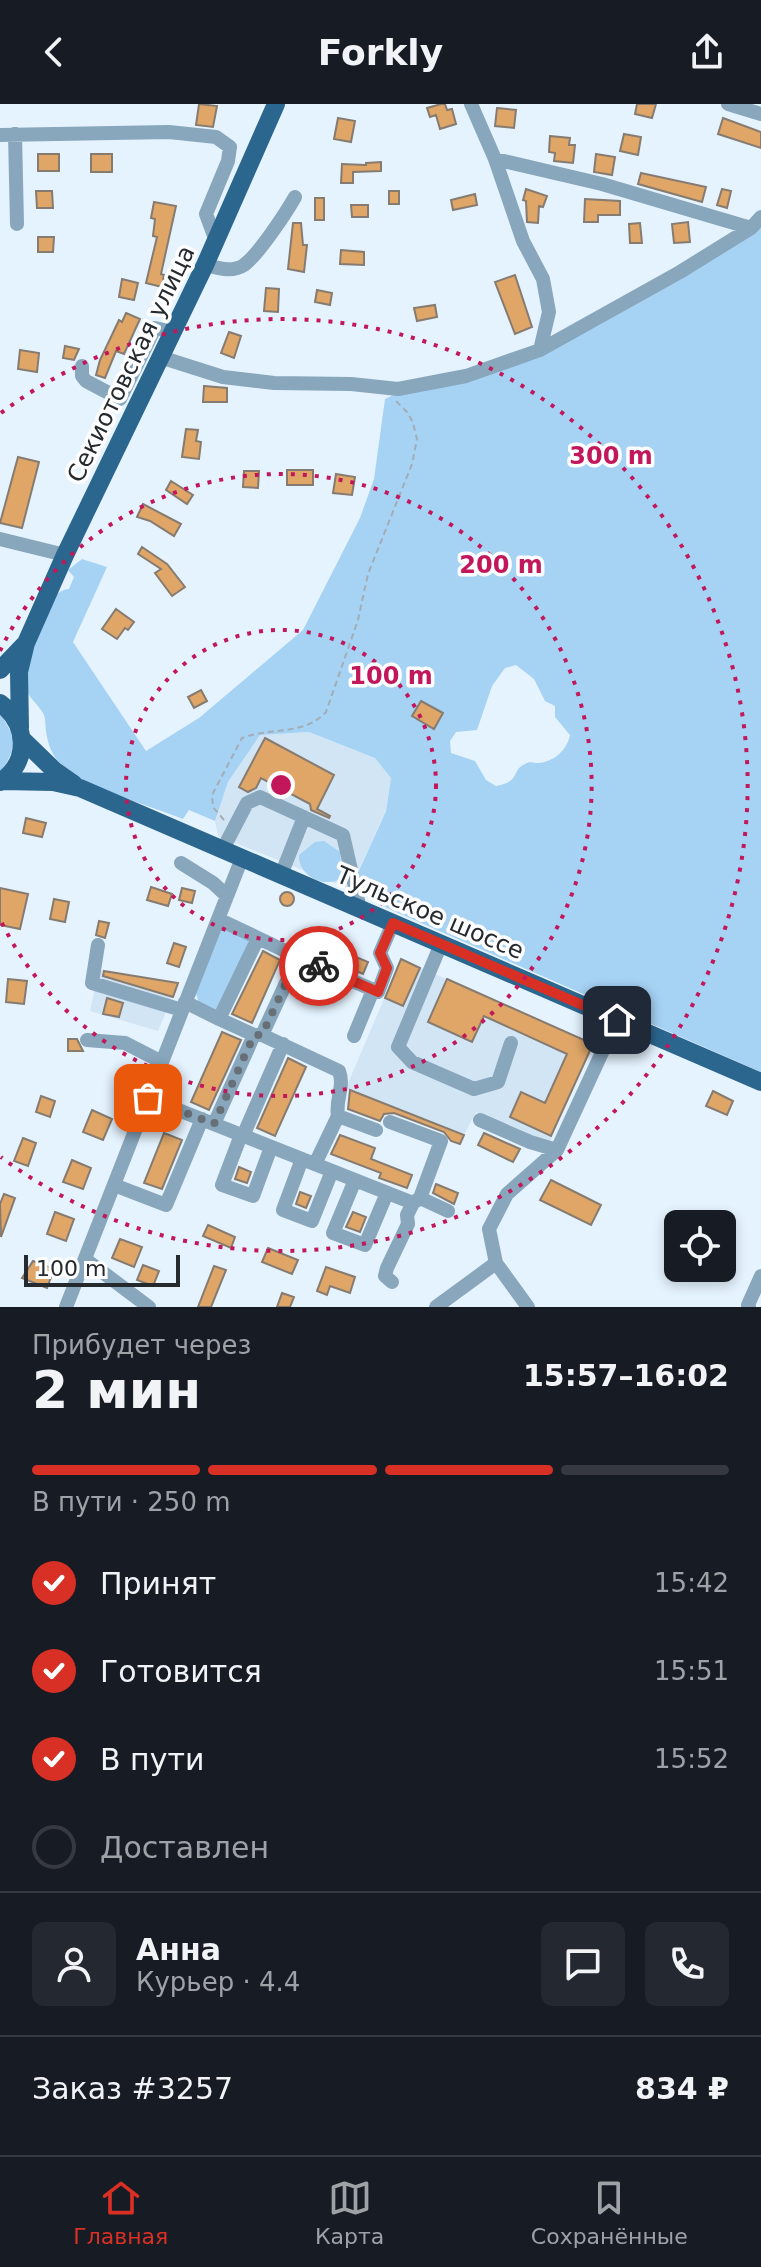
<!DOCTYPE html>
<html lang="ru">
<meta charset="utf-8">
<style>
:root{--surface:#171b24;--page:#242831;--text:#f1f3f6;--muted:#9ea1a6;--line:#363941;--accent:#d93025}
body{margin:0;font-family:"DejaVu Sans",sans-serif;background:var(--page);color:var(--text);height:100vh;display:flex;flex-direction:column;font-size:30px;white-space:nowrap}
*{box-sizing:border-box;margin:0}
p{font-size:26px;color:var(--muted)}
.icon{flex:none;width:44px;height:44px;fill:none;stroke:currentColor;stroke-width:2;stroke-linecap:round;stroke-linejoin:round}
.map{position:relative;height:1203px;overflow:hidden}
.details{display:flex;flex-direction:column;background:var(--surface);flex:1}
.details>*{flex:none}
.tools{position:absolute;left:664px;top:1106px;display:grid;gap:16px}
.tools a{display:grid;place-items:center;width:72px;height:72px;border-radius:12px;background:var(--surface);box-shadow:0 4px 12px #0003;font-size:40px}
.scale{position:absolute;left:24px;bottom:20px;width:156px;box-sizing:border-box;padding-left:8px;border:4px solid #252a2e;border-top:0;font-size:22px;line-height:28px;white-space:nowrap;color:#252a2e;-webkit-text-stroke:6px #fefefe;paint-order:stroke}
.pin{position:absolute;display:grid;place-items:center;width:68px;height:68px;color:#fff;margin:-34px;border-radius:16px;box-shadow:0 4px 12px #0006}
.courier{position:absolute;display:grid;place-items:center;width:80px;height:80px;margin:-40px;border:6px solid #d93025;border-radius:50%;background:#fff;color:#222;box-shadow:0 2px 10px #0007}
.headline em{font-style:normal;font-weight:700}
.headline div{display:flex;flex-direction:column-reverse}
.headline{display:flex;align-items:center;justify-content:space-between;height:136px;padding:0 32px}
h1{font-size:52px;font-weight:700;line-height:60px}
.bar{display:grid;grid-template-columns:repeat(4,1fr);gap:12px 8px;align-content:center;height:96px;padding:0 32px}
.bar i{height:10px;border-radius:6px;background:var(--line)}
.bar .on{background:var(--accent)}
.bar p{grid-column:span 4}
.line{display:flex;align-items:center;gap:20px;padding:0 32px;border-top:2px solid var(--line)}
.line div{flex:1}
.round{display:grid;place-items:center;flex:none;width:84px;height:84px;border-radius:12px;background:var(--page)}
ol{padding:0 32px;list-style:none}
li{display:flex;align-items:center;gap:24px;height:88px}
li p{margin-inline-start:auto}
li .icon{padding:8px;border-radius:50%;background:var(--accent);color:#fff;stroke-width:4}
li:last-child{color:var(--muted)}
li i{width:44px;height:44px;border:4px solid var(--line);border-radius:50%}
header{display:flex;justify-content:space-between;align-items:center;height:104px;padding:0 32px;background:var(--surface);font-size:36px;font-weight:700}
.tabs{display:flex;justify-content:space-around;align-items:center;height:112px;border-top:2px solid var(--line);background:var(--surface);font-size:22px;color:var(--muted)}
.tabs a{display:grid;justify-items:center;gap:4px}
.tabs .on{color:var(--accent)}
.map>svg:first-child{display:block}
.built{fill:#d1e5f5}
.green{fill:#a6d2f4;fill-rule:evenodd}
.building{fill:#dfa668;stroke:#867b70;stroke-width:2}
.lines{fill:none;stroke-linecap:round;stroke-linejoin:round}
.path{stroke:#a2adb6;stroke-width:2;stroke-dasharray:6 4;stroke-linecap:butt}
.minor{stroke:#88a6bc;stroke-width:14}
.major{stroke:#2b668e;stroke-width:18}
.done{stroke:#687077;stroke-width:8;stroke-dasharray:0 14.4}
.route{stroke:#d93025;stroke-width:10}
.ring{fill:none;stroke:#c2185b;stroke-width:4;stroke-dasharray:4 8}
.labels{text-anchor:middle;stroke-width:7;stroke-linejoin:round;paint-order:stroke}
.street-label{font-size:24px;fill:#252a2e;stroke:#fefefe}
.centre{fill:#c2185b;stroke:#fefefe;stroke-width:4}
.ring-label{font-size:24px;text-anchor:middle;font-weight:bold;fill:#c2185b;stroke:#fefefe;stroke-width:7;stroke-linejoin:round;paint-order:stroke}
</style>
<header><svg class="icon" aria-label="back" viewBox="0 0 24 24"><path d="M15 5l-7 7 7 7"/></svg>Forkly<svg class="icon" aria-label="share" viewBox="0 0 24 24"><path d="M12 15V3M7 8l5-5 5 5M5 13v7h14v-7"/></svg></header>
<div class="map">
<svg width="761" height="1203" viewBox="0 0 761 1203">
<rect width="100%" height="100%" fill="#e5f3fe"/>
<path class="built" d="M 309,628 L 375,654 L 391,674 L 386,706 L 357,770 L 367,792 L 218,732 L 215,717 L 228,678 L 260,631 Z
M 401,855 L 593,940 L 549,1039 L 476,1008 L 464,1031 L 346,984 Z
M 99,866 L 178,879 L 158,927 L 90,907 Z"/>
<path class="green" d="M 761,118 L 761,968 L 387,804 L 367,792 L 357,771 L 386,707 L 391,674 L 375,654 L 309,628 L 260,631 L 228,678 L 215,717 L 189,706 L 183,715 C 151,702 90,685 65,664 C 53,654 48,642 46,627 C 45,621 46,614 43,609 C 36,597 27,594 25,579 C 22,556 43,486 69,485 L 74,473 L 68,466 L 82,455 L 107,463 L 73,538 L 146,647 L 199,614 L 303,526 L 360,414 L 374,375 L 385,295 L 398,289 L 507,264 ZM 516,561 L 534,575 L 545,597 L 555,602 L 555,613 L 570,631 C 567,646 554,658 538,659 C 530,659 532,657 525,660 C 511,666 521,678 496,682 L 486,676 L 475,657 L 451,649 L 450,637 L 456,628 L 477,626 L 492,582 L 505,564 Z
M 0,610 C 17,634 17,644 0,669 Z
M 324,737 L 340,748 L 342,774 C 325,785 298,772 299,751 L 315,738 Z
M 225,823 L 248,836 L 248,845 L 223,903 L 215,907 L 199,900 L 196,889 L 219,824 Z"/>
<path class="building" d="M 199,0 L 217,2 L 213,23 L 196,21 Z
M 441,0 L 445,0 L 447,6 L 452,5 L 456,20 L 440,25 L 436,11 L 430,13 L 427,4 Z
M 637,0 L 656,0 L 652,14 L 635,10 Z
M 497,4 L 516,6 L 514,24 L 495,22 Z
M 338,14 L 355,17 L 351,38 L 334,35 Z
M 723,14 L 761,28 L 761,44 L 718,30 Z
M 624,30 L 641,33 L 638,51 L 620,47 Z
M 550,32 L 570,34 L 569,41 L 575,41 L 573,59 L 554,57 L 555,49 L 549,48 Z
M 38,50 L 59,50 L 59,67 L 38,67 Z
M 91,50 L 112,50 L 112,68 L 91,68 Z
M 596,50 L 615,53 L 612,71 L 594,68 Z
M 381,58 L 381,67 L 353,68 L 353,79 L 341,79 L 342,60 L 366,61 L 366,59 Z
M 641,69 L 706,83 L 702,98 L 638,80 Z
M 526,85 L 547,92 L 543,103 L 539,102 L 538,119 L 527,118 L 526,97 L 523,96 Z
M 722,85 L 731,87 L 727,104 L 717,101 Z
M 36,87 L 52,87 L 53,104 L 37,104 Z
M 389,87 L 399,87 L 399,100 L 389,100 Z
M 475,90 L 477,101 L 453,106 L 451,96 Z
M 315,94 L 324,94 L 324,116 L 315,116 Z
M 585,95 L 620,97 L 620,111 L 598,111 L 598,118 L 584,118 Z
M 154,98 L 176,102 L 161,170 L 164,171 L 162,183 L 146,179 L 157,133 L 153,132 L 155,115 L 151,114 Z
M 351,101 L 368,101 L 368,113 L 352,113 Z
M 688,118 L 690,138 L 674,139 L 672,120 Z
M 293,119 L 301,119 L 303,141 L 307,141 L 304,168 L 288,165 Z
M 640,119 L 642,139 L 630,139 L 629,120 Z
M 38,133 L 54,133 L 53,148 L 38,148 Z
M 341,146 L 364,148 L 364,161 L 340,160 Z
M 515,171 L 532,223 L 515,230 L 495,178 Z
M 122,175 L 138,179 L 134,196 L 119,193 Z
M 266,184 L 279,185 L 278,208 L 264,207 Z
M 317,186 L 332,189 L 330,201 L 315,198 Z
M 435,201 L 437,213 L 417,217 L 414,204 Z
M 126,209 L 140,215 L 124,250 L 116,247 L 105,274 L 96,271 L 100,256 L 119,216 L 122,218 Z
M 229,228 L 241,232 L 234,254 L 221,249 Z
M 65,242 L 79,245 L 74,256 L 63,254 Z
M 20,246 L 39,249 L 37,268 L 18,265 Z
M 204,282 L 227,284 L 227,298 L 203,298 Z
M 186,325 L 198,326 L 196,337 L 201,338 L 199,355 L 182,353 Z
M 18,353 L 39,358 L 22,424 L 0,419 Z
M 287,366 L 313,366 L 313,381 L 287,381 Z
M 244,367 L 259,367 L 258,384 L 243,383 Z
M 336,370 L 355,373 L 352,391 L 333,389 Z
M 171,377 L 193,391 L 187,400 L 166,386 Z
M 143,400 L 181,420 L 174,432 L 150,417 L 137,413 Z
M 142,443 L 167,460 L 185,483 L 172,492 L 155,469 L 161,465 L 138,450 Z
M 116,505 L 134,518 L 128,526 L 125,524 L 117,535 L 102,525 Z
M 201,586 L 207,597 L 194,604 L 188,593 Z
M 421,597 L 443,609 L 434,625 L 412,612 Z
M 265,634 L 334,671 L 317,705 L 330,712 L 329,714 L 311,706 L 310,700 L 261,674 L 256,684 L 248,688 L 239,683 Z
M 26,714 L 46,719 L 42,733 L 23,729 Z
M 151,783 L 172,790 L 168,802 L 147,796 Z
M 0,784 L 28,790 L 20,825 L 0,821 Z
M 182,784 L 195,787 L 192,799 L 179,796 Z
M280 795a7 7 0 1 1 14 0a7 7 0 1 1-14 0Z
M 54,795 L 69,798 L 65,818 L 50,815 Z
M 99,817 L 109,819 L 105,834 L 96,831 Z
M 308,833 L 368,858 L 363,870 L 303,844 Z
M 174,839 L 186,843 L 179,863 L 167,859 Z
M 263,847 L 280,856 L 252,919 L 232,910 Z
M 401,855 L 420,864 L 403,902 L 385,894 Z
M 104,867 L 178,879 L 173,893 L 103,872 Z
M 8,875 L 27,877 L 24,900 L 6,898 Z
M 447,875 L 593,940 L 551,1032 L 510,1013 L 521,988 L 545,999 L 567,950 L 484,912 L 472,938 L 428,918 Z
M 107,894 L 123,899 L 119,913 L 103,910 Z
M 222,928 L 241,936 L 209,1006 L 191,998 Z
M 68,935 L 77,935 L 83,947 L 68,947 Z
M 288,954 L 306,963 L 275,1032 L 257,1024 Z
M 350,986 L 464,1031 L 460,1040 L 451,1037 L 444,1028 L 394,1009 L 384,1010 L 380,1017 L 348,1005 Z
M 713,987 L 733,997 L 727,1011 L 706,1002 Z
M 41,992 L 55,997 L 50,1013 L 36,1008 Z
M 92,1006 L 112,1015 L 103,1036 L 83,1028 Z
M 164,1029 L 182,1036 L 162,1085 L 144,1079 Z
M 484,1029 L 520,1045 L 513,1058 L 478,1041 Z
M 340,1031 L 375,1044 L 371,1055 L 412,1071 L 407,1084 L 379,1074 L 381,1069 L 331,1050 Z
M 23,1034 L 36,1039 L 28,1062 L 14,1057 Z
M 72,1056 L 91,1064 L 83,1085 L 63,1078 Z
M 239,1063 L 251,1068 L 247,1079 L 235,1075 Z
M 551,1076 L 601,1101 L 591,1121 L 540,1096 Z
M 436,1080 L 458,1089 L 454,1100 L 433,1089 Z
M 300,1088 L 311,1092 L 306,1104 L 296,1100 Z
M 4,1090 L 15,1094 L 1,1133 L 0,1100 Z
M 55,1108 L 74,1115 L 66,1137 L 47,1130 Z
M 353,1108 L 366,1113 L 360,1128 L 346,1123 Z
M 208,1121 L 235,1133 L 231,1144 L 203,1132 Z
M 120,1135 L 142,1143 L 134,1163 L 112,1154 Z
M 268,1144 L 298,1156 L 292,1170 L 262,1158 Z
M 33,1157 L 54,1165 L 47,1184 L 22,1174 Z
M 143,1161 L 159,1167 L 153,1182 L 137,1176 Z
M 214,1162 L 226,1166 L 211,1203 L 198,1203 Z
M 326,1163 L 355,1173 L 350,1189 L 330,1182 L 327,1191 L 317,1187 Z
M 282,1189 L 294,1193 L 290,1203 L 277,1203 Z"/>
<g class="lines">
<path class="path" d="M 224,716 L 213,703 L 212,691 L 242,634 C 270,623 304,632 326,608 L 358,516 L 368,470 L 412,360 L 417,335 L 413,319 L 408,309 L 396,297"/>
<path class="minor" d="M 471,0 L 495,55 L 523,137 L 543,175 L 549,208 L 540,246
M 728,0 L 761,10
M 15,30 L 17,120
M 0,31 L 169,28 L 216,33 L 230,43 L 228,57 L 206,110 L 216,137
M 495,55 L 602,80 L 751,124
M 205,161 C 218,164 232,169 244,161 C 258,151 286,109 295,93
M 160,253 L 223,273 L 274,279 L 351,280 L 398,285 L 466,272 L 540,246 L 680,168 L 751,124 L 761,113
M 82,262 L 82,272 L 86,277 L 120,295 L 155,224 L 173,228
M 0,435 L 65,451
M 223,745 L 247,699 L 260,693 L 343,731 L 360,805
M 181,759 L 213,779 L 227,792
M 281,771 L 304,713
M 441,840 L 398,943 L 412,958 L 474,985 L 498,978 L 511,939
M 98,841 L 92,879 L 182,906
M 298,853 L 378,888 L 387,864 L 380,849 L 393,819
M 185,898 L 219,915 L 258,834 L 218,815
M 219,915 L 254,931 L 262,931 L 298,853 L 258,834
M 262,931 L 339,967 C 345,983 335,995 338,1012 L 376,1026
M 354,932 L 373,886
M 87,936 L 125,939 L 162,958
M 148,994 L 413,1099
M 480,1016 L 530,1038 L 557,1046
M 390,1018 L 441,1037 L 420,1094 L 413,1099 L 407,1111 L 408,1120 L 387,1164 L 385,1172 L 392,1178
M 214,1020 L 254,931
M 241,1031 L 222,1081 L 253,1092 L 271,1043
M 243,1032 L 283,940
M 302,1055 L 283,1106 L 312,1117 L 332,1067
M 315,1060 L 338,1012
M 355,1076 L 333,1129 L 365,1141 L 387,1089
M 114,1081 L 166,1101 L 202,1015
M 420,1094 L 448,1107
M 85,1155 L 149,1203
M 66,1203 L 242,754
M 436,1203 L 496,1159
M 528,1203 L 496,1159 L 489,1125 L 507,1090 L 557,1046 L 617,916
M 749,1203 L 748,1201 L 761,1172"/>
<path class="major" d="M 0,566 L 24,541
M 0,599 C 28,620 30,658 0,678
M 20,624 L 19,568 L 26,539 L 65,451 L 205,161 L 276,0
M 22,635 L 54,666 L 74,680
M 2,677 L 53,678 L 80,684 L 761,978"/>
</g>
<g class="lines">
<path class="done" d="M 148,994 L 214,1020 L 254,931 L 262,931 L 298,853 L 319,862"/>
<path class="route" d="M 319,862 L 378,888 L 387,864 L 380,849 L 393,819 L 617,916"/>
</g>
<g class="ring">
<circle cx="281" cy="681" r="155"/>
<path d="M0 547A311 311 0 1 1 0 815"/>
<path d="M1 309A466 466 0 1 1 1 1053"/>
</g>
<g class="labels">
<g class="street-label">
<text transform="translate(131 260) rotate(-64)" y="8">Секиотовская улица</text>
<text transform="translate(430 809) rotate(23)" y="8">Тульское шоссе</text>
</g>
</g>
<circle cx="281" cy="681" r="12" class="centre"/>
<g class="ring-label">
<text x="611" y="360">300 m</text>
<text x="501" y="469">200 m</text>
<text x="391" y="580">100 m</text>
</g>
</svg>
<div class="tools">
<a><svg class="icon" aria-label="locate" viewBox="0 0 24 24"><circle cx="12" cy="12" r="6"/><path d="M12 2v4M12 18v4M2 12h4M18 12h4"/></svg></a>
</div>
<div class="scale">100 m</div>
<div class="pin" style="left:148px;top:994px;background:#ea580c"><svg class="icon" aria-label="bag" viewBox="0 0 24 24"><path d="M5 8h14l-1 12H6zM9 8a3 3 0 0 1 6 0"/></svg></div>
<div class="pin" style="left:617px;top:916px;background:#1f2937"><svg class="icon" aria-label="home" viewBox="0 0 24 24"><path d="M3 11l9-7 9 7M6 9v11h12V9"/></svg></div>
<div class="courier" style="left:319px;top:862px"><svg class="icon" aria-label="bike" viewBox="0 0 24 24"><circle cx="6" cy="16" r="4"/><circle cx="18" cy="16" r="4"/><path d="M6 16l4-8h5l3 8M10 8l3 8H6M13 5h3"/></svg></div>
</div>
<section class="details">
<div class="headline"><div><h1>2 мин</h1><p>Прибудет через</p></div><em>15:57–16:02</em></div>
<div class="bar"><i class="on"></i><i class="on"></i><i class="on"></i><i></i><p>В пути · 250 m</p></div>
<ol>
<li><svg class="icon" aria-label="check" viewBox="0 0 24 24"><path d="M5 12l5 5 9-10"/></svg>Принят<p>15:42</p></li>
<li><svg class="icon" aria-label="check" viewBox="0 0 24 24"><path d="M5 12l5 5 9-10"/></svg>Готовится<p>15:51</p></li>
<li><svg class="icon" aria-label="check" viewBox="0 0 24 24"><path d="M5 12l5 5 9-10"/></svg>В пути<p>15:52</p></li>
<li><i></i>Доставлен</li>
</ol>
<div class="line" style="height:144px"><a class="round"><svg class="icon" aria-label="person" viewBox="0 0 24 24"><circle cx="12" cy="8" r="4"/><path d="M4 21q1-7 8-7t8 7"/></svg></a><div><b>Анна</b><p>Курьер · 4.4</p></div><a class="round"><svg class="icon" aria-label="chat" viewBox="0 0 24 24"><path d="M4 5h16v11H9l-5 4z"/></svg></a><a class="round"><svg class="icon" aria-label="phone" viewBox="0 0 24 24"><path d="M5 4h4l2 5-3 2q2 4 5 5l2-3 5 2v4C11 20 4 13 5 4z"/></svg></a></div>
<div class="line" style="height:104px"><div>Заказ #3257</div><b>834 ₽</b></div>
</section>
<nav class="tabs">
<a class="on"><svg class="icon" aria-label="home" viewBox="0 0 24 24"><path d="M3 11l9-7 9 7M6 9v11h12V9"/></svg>Главная</a>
<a><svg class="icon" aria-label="map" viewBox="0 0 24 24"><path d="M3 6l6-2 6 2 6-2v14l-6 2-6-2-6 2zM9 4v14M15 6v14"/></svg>Карта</a>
<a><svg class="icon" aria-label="saved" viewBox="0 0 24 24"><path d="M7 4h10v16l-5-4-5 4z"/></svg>Сохранённые</a>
</nav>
